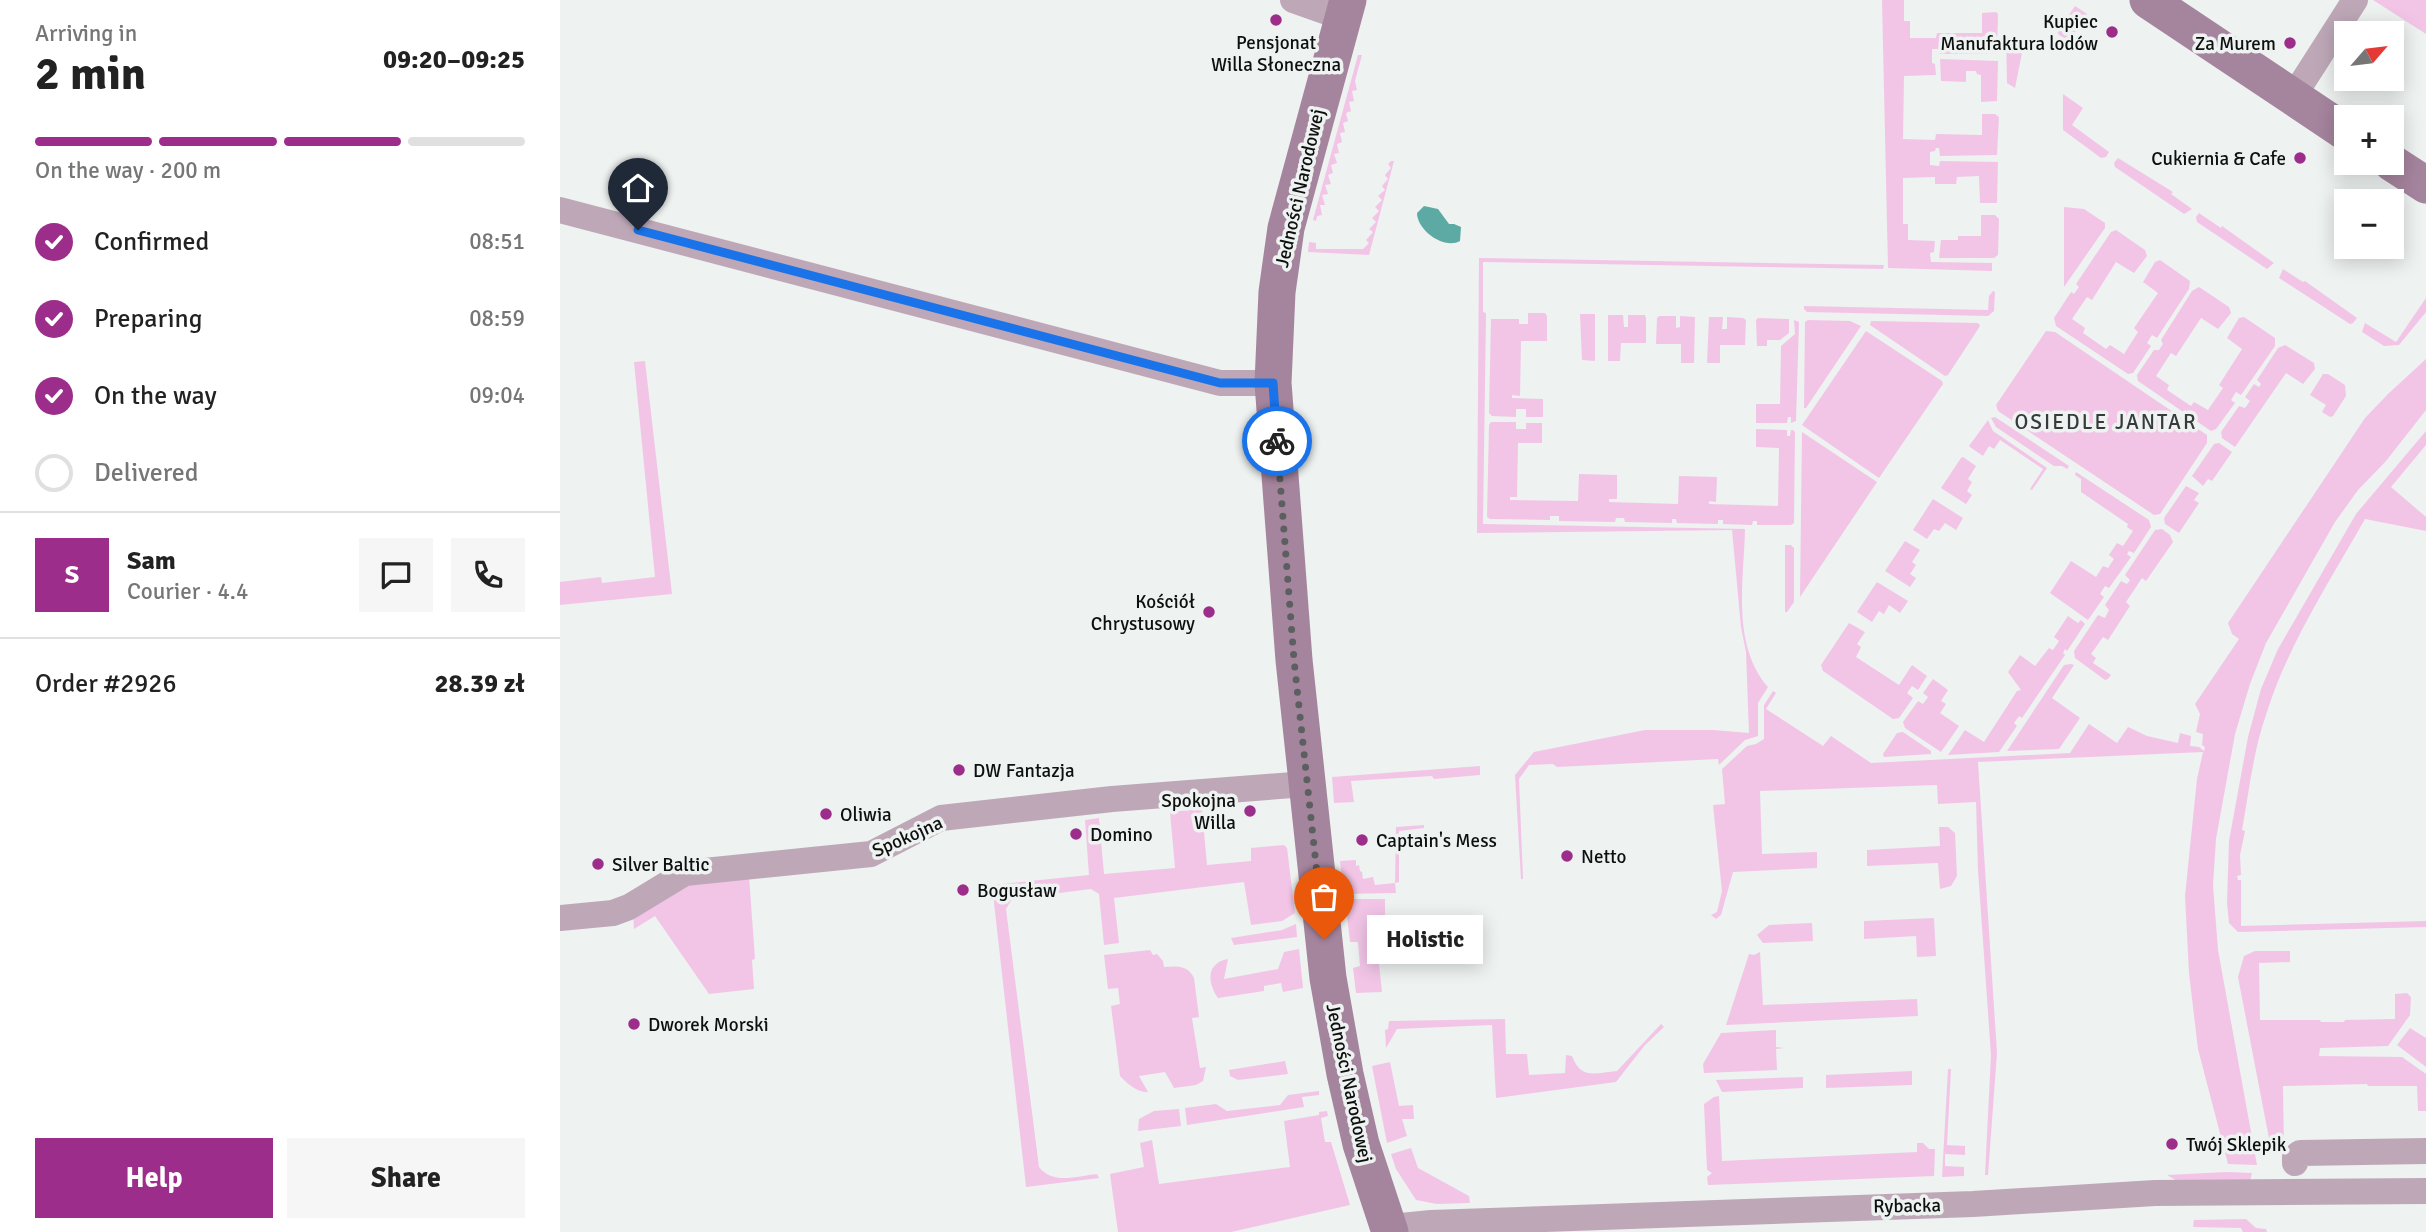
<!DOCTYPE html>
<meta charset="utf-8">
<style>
:root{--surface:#fff;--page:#f6f6f6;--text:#222;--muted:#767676;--line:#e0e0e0;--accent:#9d2d8b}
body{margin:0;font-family:Signika,sans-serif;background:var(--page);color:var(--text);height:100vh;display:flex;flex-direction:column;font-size:26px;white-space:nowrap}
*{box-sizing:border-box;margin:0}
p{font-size:23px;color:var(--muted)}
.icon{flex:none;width:38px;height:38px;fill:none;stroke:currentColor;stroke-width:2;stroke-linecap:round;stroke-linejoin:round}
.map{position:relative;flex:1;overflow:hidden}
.drawer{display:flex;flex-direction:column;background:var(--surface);width:560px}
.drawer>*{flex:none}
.needle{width:46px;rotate:62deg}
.controls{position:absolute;left:1774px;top:21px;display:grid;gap:14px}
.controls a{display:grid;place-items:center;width:70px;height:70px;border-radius:0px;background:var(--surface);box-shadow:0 4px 18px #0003;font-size:35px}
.pin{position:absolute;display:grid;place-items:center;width:60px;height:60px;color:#fff;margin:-72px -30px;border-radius:50% 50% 50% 0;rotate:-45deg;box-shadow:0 0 7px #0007}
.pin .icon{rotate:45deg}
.courier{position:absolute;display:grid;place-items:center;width:70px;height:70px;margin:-35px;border:5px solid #1a73e8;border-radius:50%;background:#fff;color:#222;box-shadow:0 2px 9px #0007}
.bubble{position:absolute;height:49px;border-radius:0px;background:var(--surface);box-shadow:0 4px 18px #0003;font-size:23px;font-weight:700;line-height:49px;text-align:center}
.summary em{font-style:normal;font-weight:700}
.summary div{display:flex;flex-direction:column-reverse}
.summary{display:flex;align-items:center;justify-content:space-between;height:119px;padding:0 35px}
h1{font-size:46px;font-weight:700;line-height:52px}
.bar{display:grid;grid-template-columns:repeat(4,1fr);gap:10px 7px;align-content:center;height:84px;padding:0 35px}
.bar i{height:9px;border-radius:5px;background:var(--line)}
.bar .current{background:var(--accent)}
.bar p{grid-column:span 4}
.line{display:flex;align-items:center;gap:18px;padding:0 35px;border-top:2px solid var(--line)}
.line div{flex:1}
.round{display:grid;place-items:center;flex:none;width:74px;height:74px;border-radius:0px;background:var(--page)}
ol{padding:0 35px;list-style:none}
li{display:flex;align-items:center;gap:21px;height:77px}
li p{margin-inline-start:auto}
li .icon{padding:7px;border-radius:50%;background:var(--accent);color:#fff;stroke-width:4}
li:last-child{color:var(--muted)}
li i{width:38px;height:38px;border:4px solid var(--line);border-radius:50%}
.action{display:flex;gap:14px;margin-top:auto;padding:14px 35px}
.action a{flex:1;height:80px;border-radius:0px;background:var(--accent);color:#fff;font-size:28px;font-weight:700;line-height:80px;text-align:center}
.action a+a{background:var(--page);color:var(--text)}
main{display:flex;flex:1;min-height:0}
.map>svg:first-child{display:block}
.green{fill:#f2c5e7}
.water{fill:#5da9a3}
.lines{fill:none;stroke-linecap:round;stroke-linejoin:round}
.street{stroke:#bea8b8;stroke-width:26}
.secondary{stroke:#a5849d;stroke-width:37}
.done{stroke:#5c5f5f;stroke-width:7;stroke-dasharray:0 12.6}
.route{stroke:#1a73e8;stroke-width:9}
.poi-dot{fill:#9d2d8b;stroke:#eef2f1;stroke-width:2.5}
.labels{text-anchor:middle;stroke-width:7;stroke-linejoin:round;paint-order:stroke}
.poi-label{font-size:19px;fill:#0e1010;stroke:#eef2f1;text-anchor:start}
.street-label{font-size:19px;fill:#0e1010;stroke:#eef2f1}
.neighbourhood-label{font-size:21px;letter-spacing:2px;fill:#373a3a;stroke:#eef2f1}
</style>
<main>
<section class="drawer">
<div class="summary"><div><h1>2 min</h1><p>Arriving in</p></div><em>09:20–09:25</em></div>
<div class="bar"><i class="current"></i><i class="current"></i><i class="current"></i><i></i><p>On the way · 200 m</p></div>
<ol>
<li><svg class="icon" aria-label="check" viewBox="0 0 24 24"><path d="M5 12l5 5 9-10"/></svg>Confirmed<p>08:51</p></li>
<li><svg class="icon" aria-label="check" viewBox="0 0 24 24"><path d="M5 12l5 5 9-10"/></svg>Preparing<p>08:59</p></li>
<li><svg class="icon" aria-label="check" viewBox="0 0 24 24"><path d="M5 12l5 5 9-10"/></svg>On the way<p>09:04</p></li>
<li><i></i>Delivered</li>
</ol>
<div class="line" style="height:126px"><b class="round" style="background:var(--accent);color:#fff">S</b><div><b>Sam</b><p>Courier · 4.4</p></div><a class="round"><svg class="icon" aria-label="chat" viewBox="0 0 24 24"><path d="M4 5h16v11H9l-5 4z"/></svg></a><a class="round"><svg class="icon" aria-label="phone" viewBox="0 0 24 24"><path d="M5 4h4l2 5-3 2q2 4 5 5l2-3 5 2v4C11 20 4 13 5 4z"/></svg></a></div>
<div class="line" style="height:91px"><div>Order #2926</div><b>28.39 zł</b></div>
<div class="action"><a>Help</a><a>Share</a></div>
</section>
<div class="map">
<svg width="1866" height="1232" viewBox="0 0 1866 1232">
<rect width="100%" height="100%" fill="#eef2f1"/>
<path class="green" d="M 1322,0 L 1344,0 L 1344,21 L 1350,21 L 1350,38 L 1376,38 L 1377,33 L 1422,33 L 1422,13 L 1436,12 L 1438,14 L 1437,53 L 1380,54 L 1380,49 L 1372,49 L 1372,63 L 1375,64 L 1376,75 L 1344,76 L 1343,139 L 1375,140 L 1376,134 L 1422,135 L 1422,114 L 1435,114 L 1439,117 L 1437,155 L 1380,156 L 1379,148 L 1376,148 L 1375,151 L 1370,152 L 1370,165 L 1379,166 L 1380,161 L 1438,162 L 1437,203 L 1420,203 L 1419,176 L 1397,177 L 1396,184 L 1375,184 L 1375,177 L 1343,178 L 1343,224 L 1348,224 L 1348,240 L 1375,241 L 1374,252 L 1370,253 L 1371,262 L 1432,263 L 1432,271 L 1328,268 Z
M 1813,0 L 1866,0 L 1866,34 Z
M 1515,6 L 1527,14 L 1509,42 L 1498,34 L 1498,31 Z
M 1446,36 L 1463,48 L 1455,88 L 1447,83 Z
M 798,55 L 802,55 L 795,81 L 797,90 L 792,91 L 794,101 L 789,102 L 791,111 L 786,113 L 788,121 L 783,123 L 785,132 L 780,133 L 782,142 L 777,144 L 779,153 L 774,154 L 777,163 L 771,165 L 773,173 L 768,175 L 771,184 L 765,185 L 768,194 L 762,195 L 765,205 L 760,205 L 762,215 L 757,216 L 756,221 L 753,220 Z
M 1380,59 L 1438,61 L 1437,101 L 1421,102 L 1421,75 L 1417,74 L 1416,71 L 1406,71 L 1406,82 L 1381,81 Z
M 1503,94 L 1523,108 L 1512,125 L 1549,152 L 1546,157 L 1541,158 L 1503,130 Z
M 1558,158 L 1613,192 L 1611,194 L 1632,209 L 1624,214 L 1555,167 L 1554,163 Z
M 831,161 L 834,161 L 809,255 L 748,252 L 749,242 L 756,243 L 756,249 L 803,249 L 809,243 L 806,240 L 813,232 L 809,229 L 816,222 L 812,218 L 819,211 L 815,207 L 822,200 L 818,196 L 825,190 L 822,186 L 828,179 L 825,175 L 831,168 L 828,164 Z
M 1504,207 L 1524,209 L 1545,223 L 1545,228 L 1504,287 Z
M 1639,213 L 1661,228 L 1662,226 L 1714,263 L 1707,269 L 1637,222 L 1636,217 Z
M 1421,215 L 1435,215 L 1439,219 L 1438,255 L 1434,258 L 1379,258 L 1381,240 L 1398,240 L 1398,236 L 1421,236 Z
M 1556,230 L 1585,250 L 1587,256 L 1574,273 L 1556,262 L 1532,300 L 1527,297 L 1512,319 L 1525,328 L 1523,333 L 1546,349 L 1550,345 L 1564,354 L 1578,332 L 1574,328 L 1598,293 L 1583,282 L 1595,262 L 1600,260 L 1630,281 L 1629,289 L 1597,338 L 1592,335 L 1587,343 L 1591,346 L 1573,373 L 1568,374 L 1496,326 L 1494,318 L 1511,292 L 1514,294 L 1519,287 L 1516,284 L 1551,232 Z
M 919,258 L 1324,265 L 1323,269 L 923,262 L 923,312 L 926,313 L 923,524 L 1185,529 C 1184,581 1171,644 1208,687 L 1198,703 L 1198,736 L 1185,740 L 1159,765 L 1158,759 L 997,767 L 993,764 L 969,765 L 959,779 L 963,879 L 961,879 L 955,775 L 974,752 L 1085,730 L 1153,730 L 1189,733 L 1186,652 L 1181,627 L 1172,530 L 917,533 Z
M 1723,269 L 1743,282 L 1745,281 L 1797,318 L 1793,323 L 1790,324 L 1719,278 Z
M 1639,287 L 1669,307 L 1671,313 L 1658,329 L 1641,318 L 1616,356 L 1611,353 L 1596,376 L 1609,385 L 1607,390 L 1631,406 L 1634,402 L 1648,410 L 1663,388 L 1659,385 L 1682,349 L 1667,338 L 1679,318 L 1684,317 L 1715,338 L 1715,346 L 1681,395 L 1676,392 L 1671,400 L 1675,403 L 1656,429 L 1651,431 L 1578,381 L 1577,375 L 1594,350 L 1599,350 L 1603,344 L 1601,340 L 1632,291 Z
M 1433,291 L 1435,292 L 1434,311 L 1428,316 L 1247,312 L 1244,309 L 1244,306 L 1428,310 L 1429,296 Z
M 1866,298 L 1866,312 L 1839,345 L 1824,346 L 1802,332 L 1805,323 L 1836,342 Z
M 968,313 L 985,313 L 987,316 L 987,341 L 961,341 L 960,396 L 952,395 L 952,398 L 983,399 L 983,417 L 966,417 L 966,409 L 956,409 L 956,417 L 932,416 L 929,413 L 931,319 L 959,319 L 959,324 L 968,324 Z
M 1020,314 L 1035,314 L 1035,361 L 1022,360 Z
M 1048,315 L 1063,315 L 1064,327 L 1068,327 L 1068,315 L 1085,315 L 1086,318 L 1086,343 L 1061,343 L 1060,361 L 1048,361 Z
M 1099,316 L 1116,316 L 1116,328 L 1120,327 L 1120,316 L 1135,317 L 1134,363 L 1121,363 L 1121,344 L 1096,344 L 1097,318 Z
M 1149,317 L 1163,317 L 1162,329 L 1167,329 L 1167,317 L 1183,318 L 1186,320 L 1185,345 L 1160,345 L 1160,363 L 1147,363 Z
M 1198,318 L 1229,319 L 1229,333 L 1220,340 L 1207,340 L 1207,346 L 1197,346 L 1196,320 Z
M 1234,320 L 1239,322 L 1236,421 L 1231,423 L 1231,417 L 1228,417 L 1227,423 L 1196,423 L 1196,404 L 1220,404 L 1221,346 L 1235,334 Z
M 1248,320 L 1290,321 L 1301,326 L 1246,408 L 1244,408 L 1245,322 Z
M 1311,321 L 1418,323 L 1420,326 L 1388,375 L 1385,376 L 1310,325 Z
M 1306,331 L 1382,381 L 1383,384 L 1319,478 L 1242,425 Z
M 1486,331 L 1495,332 L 1647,435 L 1647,443 L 1600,514 L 1594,515 L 1438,411 L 1436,405 Z
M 1725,345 L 1754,363 L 1755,369 L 1743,384 L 1726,373 L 1675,447 L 1662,438 L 1661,432 L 1679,406 L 1685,408 L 1690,401 L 1685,397 L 1694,384 L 1699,387 L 1701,384 L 1697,380 L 1718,348 Z
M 1866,359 L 1866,410 L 1826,461 L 1798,490 L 1775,522 L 1706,643 L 1690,684 L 1675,734 L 1656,839 L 1653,885 L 1658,950 L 1697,1165 L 1668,1164 L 1638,1049 L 1629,973 L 1625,896 L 1637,779 L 1643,752 L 1418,762 L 1437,1053 L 1428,1175 L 1425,1175 L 1431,1055 L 1418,870 L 1416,802 L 1378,804 L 1377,785 L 1200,791 L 1202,854 L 1257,852 L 1257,868 L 1173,872 L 1161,915 L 1156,919 L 1151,915 L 1157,912 L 1162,891 L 1153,805 L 1165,804 L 1162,769 L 1187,746 L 1196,744 L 1204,739 L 1204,705 L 1213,691 L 1216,693 L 1206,709 L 1263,746 L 1271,736 L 1311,763 L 1510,753 L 1529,724 L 1557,743 L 1568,727 L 1587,736 L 1618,743 L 1620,733 L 1631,736 L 1630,746 L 1639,747 L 1644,751 L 1645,747 L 1642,745 L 1643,734 L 1636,732 L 1640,714 L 1635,704 L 1679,639 L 1672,634 L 1668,623 L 1805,418 L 1828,394 Z
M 85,361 L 112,594 L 0,605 L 0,582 L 41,577 L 42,583 L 95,577 L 74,362 Z
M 1768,374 L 1785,385 L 1786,396 L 1773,416 L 1770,417 L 1762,412 L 1766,405 L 1750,395 L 1763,374 Z
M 1435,417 L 1509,466 L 1507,469 L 1502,466 L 1494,466 L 1436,427 L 1431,418 Z
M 1428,420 L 1433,431 L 1487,468 L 1472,490 L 1470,489 L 1483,469 L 1440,440 L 1434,449 L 1429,446 L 1423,456 L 1410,447 L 1409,446 Z
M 931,422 L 956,422 L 956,429 L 966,429 L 966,423 L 982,423 L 982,443 L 958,443 L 957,497 L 950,497 L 950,500 L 1018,501 L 1019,474 L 1057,475 L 1057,499 L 1049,499 L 1049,502 L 1118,504 L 1119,476 L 1157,477 L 1156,502 L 1149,501 L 1149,504 L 1218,506 L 1219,448 L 1196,447 L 1196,429 L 1227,430 L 1227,436 L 1230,436 L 1231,430 L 1233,430 L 1235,432 L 1234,523 L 1231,525 L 1197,525 L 1197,521 L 1193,521 L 1192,525 L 1163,524 L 1163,520 L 1158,520 L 1158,524 L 1117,523 L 1116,519 L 1112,519 L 1112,523 L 1065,522 L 1064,518 L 1056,518 L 1055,522 L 999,521 L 999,516 L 990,516 L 990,520 L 930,519 L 927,517 L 929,425 Z
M 1866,431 L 1866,445 L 1831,487 L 1866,517 L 1866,531 L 1805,519 C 1769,583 1728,644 1706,715 C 1693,752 1689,792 1682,830 L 1685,831 L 1680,855 L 1681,875 L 1677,876 L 1678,880 L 1681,880 L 1681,926 L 1866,921 L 1866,927 L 1678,932 L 1669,923 L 1667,903 L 1669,841 L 1688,737 L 1701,689 L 1718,649 L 1796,514 Z
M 1242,432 L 1317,482 L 1240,597 Z
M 1659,443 L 1672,452 L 1652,481 L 1648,479 L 1643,486 L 1632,476 L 1654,444 Z
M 1403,457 L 1416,466 L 1408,479 L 1412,482 L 1407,491 L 1412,495 L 1406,504 L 1381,488 L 1401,458 Z
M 1516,472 L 1589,520 L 1591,527 L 1574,553 L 1569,551 L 1567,554 L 1571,557 L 1549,588 L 1545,586 L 1540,594 L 1544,597 L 1528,620 L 1490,593 L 1511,561 L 1536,577 L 1543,566 L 1548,568 L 1554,559 L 1549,555 L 1557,543 L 1563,546 L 1573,531 L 1567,527 L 1568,524 L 1521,492 L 1521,479 L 1515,475 Z
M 1626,486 L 1639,493 L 1634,500 L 1639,503 L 1619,533 L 1605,524 L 1604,518 Z
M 1373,499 L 1403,518 L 1396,530 L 1385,523 L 1379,531 L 1374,529 L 1367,539 L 1353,530 Z
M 1602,529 L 1610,535 L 1613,542 L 1586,581 L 1582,578 L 1566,602 L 1570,606 L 1548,640 L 1543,637 L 1531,654 L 1536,658 L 1533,663 L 1551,675 L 1548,679 L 1545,680 L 1515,658 L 1514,651 L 1538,615 L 1545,618 L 1549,610 L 1545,605 L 1561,581 L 1567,584 L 1570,580 L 1565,575 L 1595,530 Z
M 1345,541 L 1360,550 L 1352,562 L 1356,565 L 1350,574 L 1356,578 L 1350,587 L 1325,571 Z
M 1225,545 L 1231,545 L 1234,548 L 1234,602 L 1227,612 L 1225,612 Z
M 1317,582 L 1348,601 L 1340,613 L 1329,605 L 1324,614 L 1319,611 L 1312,622 L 1297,612 Z
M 1508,616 L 1518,623 L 1521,620 L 1525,624 L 1507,651 L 1505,649 L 1503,653 L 1505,655 L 1462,718 L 1459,716 L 1454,723 L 1457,726 L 1439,752 L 1388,755 L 1405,730 L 1424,742 L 1457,691 L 1461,690 L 1448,672 L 1460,655 L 1475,666 L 1489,648 L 1493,650 L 1499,641 L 1494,637 Z
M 1289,623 L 1305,632 L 1297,644 L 1301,647 L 1296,657 L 1339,685 L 1352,665 L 1367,676 L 1358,690 L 1352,686 L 1347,693 L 1353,698 L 1339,718 L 1333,719 L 1263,671 L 1261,665 Z
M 1511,664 L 1514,665 L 1492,698 L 1520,718 L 1499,749 L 1447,751 L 1504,665 Z
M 1373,679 L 1388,690 L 1381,701 L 1386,704 L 1380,713 L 1399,726 L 1381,752 L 1345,728 L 1343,722 L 1358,701 L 1363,704 L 1368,697 L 1363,693 Z
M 1343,732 L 1371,751 L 1371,754 L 1324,757 L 1323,754 L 1337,733 Z
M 920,766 L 920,775 L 874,779 L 872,776 L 791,781 L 794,802 L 774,803 L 772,777 Z
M 642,809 L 647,865 L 691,861 L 691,848 L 724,845 L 727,848 L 735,913 L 722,921 L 691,925 L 684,882 L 554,898 L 559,943 L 544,945 L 539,894 L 531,889 L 452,899 L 446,909 L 479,1167 C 493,1185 517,1176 537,1174 L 539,1178 L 466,1187 L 432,885 L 529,875 L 525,820 L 539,818 L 544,874 L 615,868 L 610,812 Z
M 864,825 L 864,828 L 839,831 L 839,882 L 835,883 L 836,893 L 784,894 L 780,861 L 796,860 L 796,866 L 799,865 L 800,871 L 802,872 L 803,879 L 813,877 L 815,885 L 835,883 L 836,827 Z
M 1379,827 L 1388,827 L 1395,833 L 1397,876 L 1391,886 L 1380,889 L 1378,863 L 1307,866 L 1307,850 L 1380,846 Z
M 189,876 L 195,959 L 192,960 L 194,989 L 149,994 L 95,916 L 74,929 L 73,913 L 124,882 Z
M 785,899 L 825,899 L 825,963 L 819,964 L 822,992 L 796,993 L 793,968 L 800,966 L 798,942 L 790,942 Z
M 1374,918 L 1376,956 L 1357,957 L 1356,936 L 1304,939 L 1304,921 Z
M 1252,923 L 1253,941 L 1203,943 L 1197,935 L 1209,925 Z
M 736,924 L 737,937 L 674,945 L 671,938 L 722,930 Z
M 739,949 L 743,988 L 723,992 L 721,983 L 704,986 L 704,991 L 658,998 C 647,982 646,963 668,959 L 664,979 L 718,969 L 724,952 Z
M 590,950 L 593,955 L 597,954 L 603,961 L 604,967 C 617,966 628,965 634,978 L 639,1017 L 632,1018 L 640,1068 L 646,1067 L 643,1081 L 636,1085 L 614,1088 L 605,1072 L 579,1076 L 588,1092 C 576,1092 568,1084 560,1076 L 551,1006 L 560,1004 L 558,988 L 548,989 L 544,955 Z
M 1695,951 L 1730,951 L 1730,962 L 1699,963 L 1700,1020 L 1760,1020 L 1761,1022 L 1784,1022 L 1785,1020 L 1835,1019 L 1835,994 L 1847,993 L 1851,997 L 1850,1015 L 1828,1046 L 1760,1048 L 1759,1056 L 1842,1057 L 1866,1074 L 1866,1111 L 1858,1111 L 1857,1086 L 1808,1086 L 1807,1084 L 1723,1086 L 1724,1152 L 1712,1154 L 1678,977 L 1684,956 Z
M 1200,952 L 1203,1005 L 1357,999 L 1358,1016 L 1166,1025 L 1189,954 L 1194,955 Z
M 945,1019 L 946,1054 L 967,1054 L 969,1075 L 1005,1073 L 1006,1055 L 1012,1056 C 1021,1080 1035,1073 1057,1071 L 1101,1024 L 1104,1027 L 1085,1045 L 1056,1082 L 936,1098 L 932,1025 L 837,1029 L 826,1048 L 825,1030 L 828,1029 L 829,1021 Z
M 1850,1028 L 1866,1038 L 1866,1067 L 1837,1045 Z
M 1216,1030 L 1216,1047 L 1224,1048 L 1216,1049 L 1217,1070 L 1144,1073 L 1143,1064 L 1161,1033 Z
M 725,1061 L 728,1074 L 678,1080 L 670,1076 L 669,1070 Z
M 830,1062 L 839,1106 L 853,1105 L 854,1119 L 842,1119 L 847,1136 L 827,1143 L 812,1066 Z
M 1388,1069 L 1391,1069 L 1387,1145 L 1405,1146 L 1405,1155 L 1385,1154 L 1385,1166 L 1404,1167 L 1404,1176 L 1382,1177 Z
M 1352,1071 L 1352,1085 L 1266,1088 L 1266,1075 Z
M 1243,1077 L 1243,1088 L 1162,1092 L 1156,1080 Z
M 759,1091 L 759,1095 L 742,1097 L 744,1107 L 627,1125 L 625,1108 L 656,1104 L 667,1111 L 720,1105 L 728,1095 Z
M 1159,1096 L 1162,1161 L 1357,1152 L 1357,1143 L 1363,1143 L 1369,1149 L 1375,1149 L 1374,1176 L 1148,1185 L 1147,1177 L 1152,1173 L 1147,1170 L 1144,1104 L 1154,1097 Z
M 619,1109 L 621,1126 L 578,1131 L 579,1119 L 594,1111 Z
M 767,1111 L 768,1116 L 761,1118 L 765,1142 L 771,1142 L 790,1205 L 671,1232 L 558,1232 L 550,1174 L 584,1167 L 580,1143 L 592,1140 L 599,1184 L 730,1167 L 724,1121 L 759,1115 L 759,1112 Z
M 851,1148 L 858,1168 L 909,1196 L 910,1203 L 877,1204 L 856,1200 L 836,1169 L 831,1154 Z
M 1667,1172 L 1692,1173 L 1690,1181 L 1617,1181 L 1607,1175 Z
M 1686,1219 L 1696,1228 L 1706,1229 L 1707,1232 L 1683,1232 L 1681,1228 L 1633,1227 L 1634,1220 Z"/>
<path class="water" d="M 864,206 L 878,209 L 889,224 L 894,224 L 901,227 L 900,241 C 884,250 857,230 857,213 Z"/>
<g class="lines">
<path class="street" d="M 733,0 L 784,18
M 1733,97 L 1795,0
M 0,210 L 660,383 L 713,383
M 0,918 L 53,913 L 69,907 L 125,873 L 311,854 L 381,818 L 552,799 L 746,784
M 1735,1163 L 1735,1157 L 1740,1153 L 1866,1151
M 829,1230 L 841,1226 L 871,1223 L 1413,1204 L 1595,1193 L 1866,1191"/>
<path class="secondary" d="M 788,0 L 726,228 L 717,292 L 713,383 L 734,660 L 768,978 L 785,1074 L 801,1144 L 830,1232
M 1588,0 L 1787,133
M 1832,163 L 1866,185"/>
</g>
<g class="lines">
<path class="done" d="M 717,441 L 734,660 L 764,939"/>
<path class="route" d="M 78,230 L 660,383 L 713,383 L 717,441"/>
</g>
<g class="poi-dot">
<circle cx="716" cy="20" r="7"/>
<circle cx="1552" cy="32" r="7"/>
<circle cx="1730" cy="43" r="7"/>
<circle cx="1740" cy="158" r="7"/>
<circle cx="649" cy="612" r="7"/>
<circle cx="399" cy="770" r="7"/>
<circle cx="690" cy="811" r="7"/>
<circle cx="266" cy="814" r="7"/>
<circle cx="516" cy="834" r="7"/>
<circle cx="802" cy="840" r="7"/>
<circle cx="1007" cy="856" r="7"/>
<circle cx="38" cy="864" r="7"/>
<circle cx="403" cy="890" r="7"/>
<circle cx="74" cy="1024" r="7"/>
<circle cx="1612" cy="1144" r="7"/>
</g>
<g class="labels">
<g class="poi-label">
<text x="1538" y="28" text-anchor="end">Kupiec<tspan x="1538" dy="22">Manufaktura lodów</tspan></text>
<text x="716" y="49" text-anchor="middle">Pensjonat<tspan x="716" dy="22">Willa Słoneczna</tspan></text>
<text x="1716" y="50" text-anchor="end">Za Murem</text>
<text x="1726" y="165" text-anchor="end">Cukiernia &amp; Cafe</text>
<text x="635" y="608" text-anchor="end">Kościół<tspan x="635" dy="22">Chrystusowy</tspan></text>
<text x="413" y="777">DW Fantazja</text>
<text x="676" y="807" text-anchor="end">Spokojna<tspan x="676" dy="22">Willa</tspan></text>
<text x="280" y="821">Oliwia</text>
<text x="530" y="841">Domino</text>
<text x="816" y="847">Captain's Mess</text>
<text x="1021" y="863">Netto</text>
<text x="52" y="871">Silver Baltic</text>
<text x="417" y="897">Bogusław</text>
<text x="88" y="1031">Dworek Morski</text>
<text x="1626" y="1151">Twój Sklepik</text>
</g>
<g class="street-label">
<text transform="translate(739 188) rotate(-77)" y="7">Jedności Narodowej</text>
<text transform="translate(347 836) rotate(-24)" y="7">Spokojna</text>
<text transform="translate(790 1083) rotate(78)" y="7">Jedności Narodowej</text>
<text transform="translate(1347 1205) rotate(-1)" y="7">Rybacka</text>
</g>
<g class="neighbourhood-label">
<text x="1546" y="429">OSIEDLE JANTAR</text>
</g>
</g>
</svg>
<div class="controls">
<a><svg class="needle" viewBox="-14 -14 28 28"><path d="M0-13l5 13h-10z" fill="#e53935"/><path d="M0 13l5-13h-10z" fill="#767676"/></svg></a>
<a>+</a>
<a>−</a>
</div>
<div class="pin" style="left:764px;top:939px;background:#ea580c"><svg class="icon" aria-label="bag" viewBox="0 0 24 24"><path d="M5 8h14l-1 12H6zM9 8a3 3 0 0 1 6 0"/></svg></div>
<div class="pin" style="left:78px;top:230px;background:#1f2937"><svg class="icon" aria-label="home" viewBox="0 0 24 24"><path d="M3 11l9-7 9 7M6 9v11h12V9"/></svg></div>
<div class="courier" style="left:717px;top:441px"><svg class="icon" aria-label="bike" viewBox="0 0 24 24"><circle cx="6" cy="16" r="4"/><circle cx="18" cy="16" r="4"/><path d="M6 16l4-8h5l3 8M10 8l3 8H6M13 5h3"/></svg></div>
<div class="bubble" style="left:807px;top:915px;width:116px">Holistic</div>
</div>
</main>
